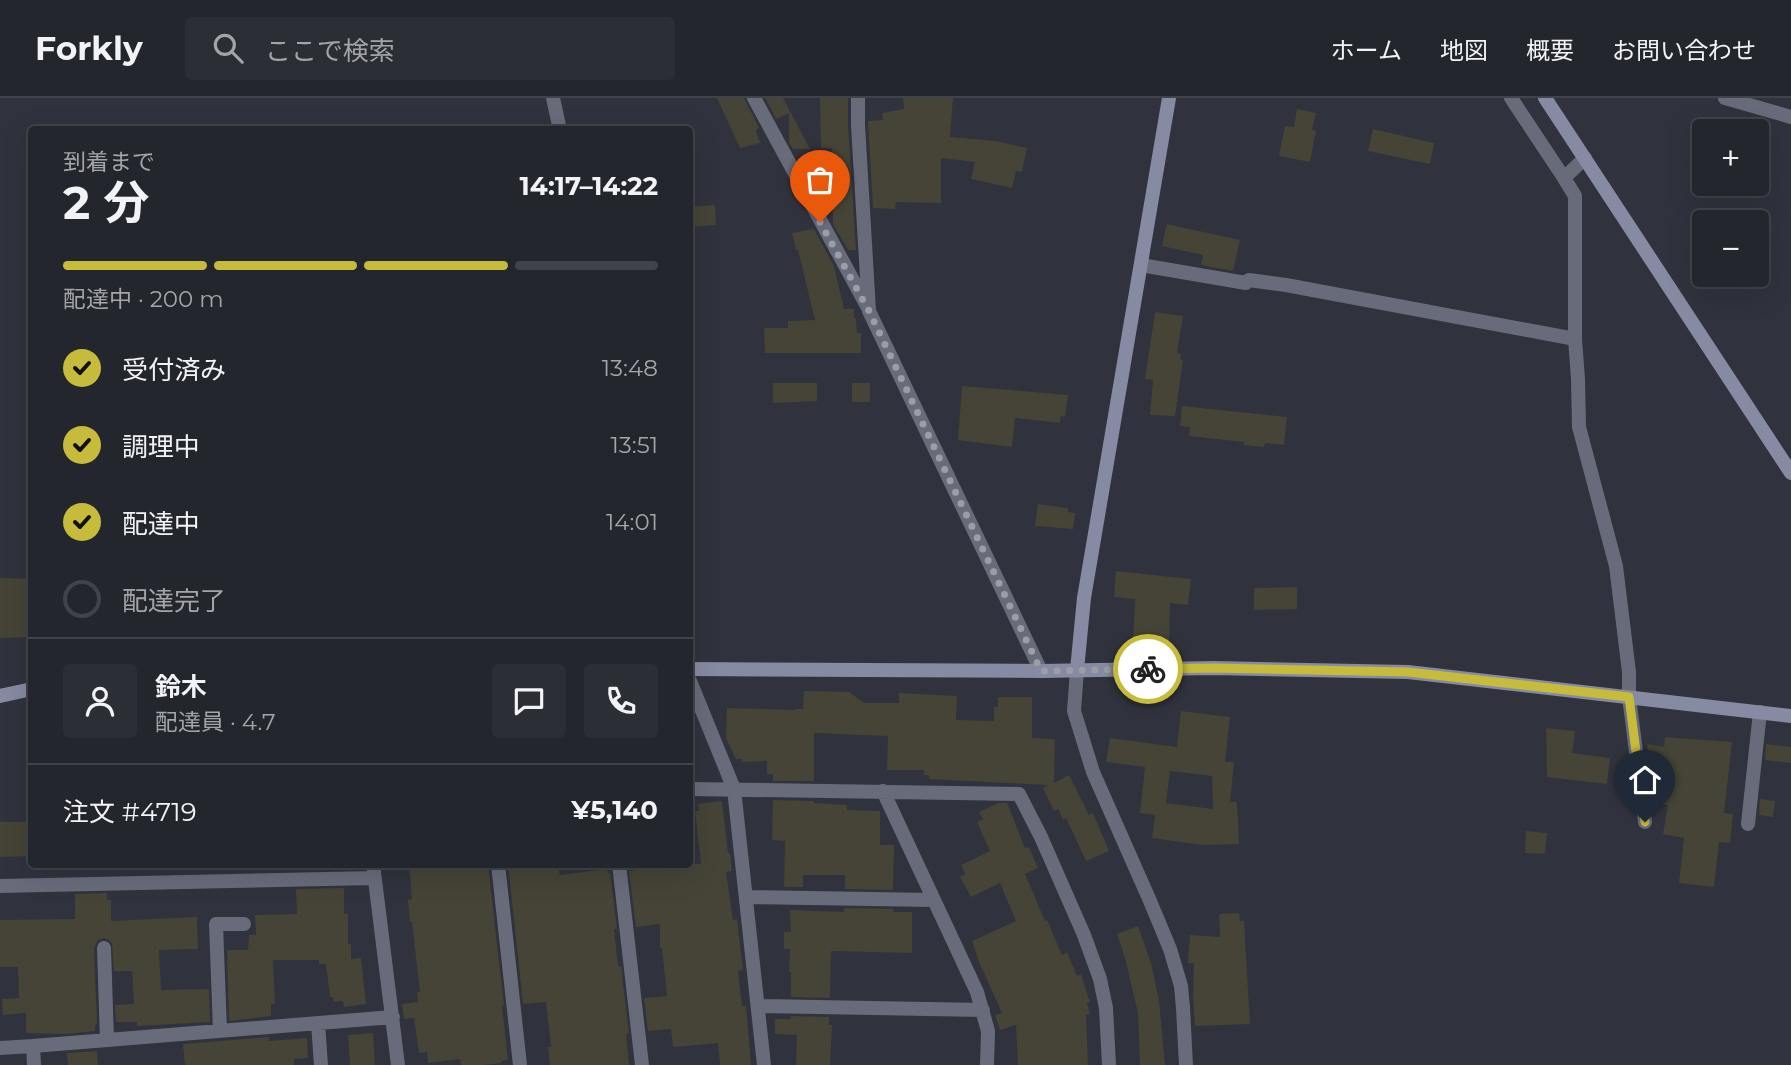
<!DOCTYPE html>
<html lang="ja">
<meta charset="utf-8">
<style>
:root{--surface:#24262e;--page:#2c2e36;--text:#f1f3f6;--muted:#a3a5aa;--line:#41434a;--accent:#c7bb3b}
body{margin:0;font-family:Montserrat,"Noto Sans JP",sans-serif;background:var(--page);color:var(--text);height:100vh;display:flex;flex-direction:column;font-size:26px;white-space:nowrap}
*{box-sizing:border-box;margin:0}
p{font-size:23px;color:var(--muted)}
.icon{flex:none;width:38px;height:38px;fill:none;stroke:currentColor;stroke-width:2;stroke-linecap:round;stroke-linejoin:round}
.map{position:relative;flex:1;overflow:hidden}
.side{position:absolute;left:28px;top:28px;width:665px;height:742px;display:flex;flex-direction:column;background:var(--surface);border-radius:7px;box-shadow:0 7px 28px #0002,0 0 0 2px var(--line)}
.side>*{flex:none}
.fabs{position:absolute;left:1692px;top:21px;display:grid;gap:14px}
.fabs a{display:grid;place-items:center;width:77px;height:77px;border-radius:7px;background:var(--surface);box-shadow:0 7px 28px #0002,0 0 0 2px var(--line);font-size:35px}
.pin{position:absolute;display:grid;place-items:center;width:60px;height:60px;color:#fff;margin:-72px -30px;border-radius:50% 50% 50% 0;rotate:-45deg;box-shadow:0 0 7px #0007}
.pin .icon{rotate:45deg}
.courier{position:absolute;display:grid;place-items:center;width:70px;height:70px;margin:-35px;border:5px solid #c7bb3b;border-radius:50%;background:#fff;color:#222;box-shadow:0 2px 9px #0007}
.overview em{font-style:normal;font-weight:700}
.overview div{display:flex;flex-direction:column-reverse}
.overview{display:flex;align-items:center;justify-content:space-between;height:119px;padding:0 35px}
h1{font-size:46px;font-weight:700;line-height:52px}
.bar{display:grid;grid-template-columns:repeat(4,1fr);gap:10px 7px;align-content:center;height:84px;padding:0 35px}
.bar i{height:9px;border-radius:5px;background:var(--line)}
.bar .selected{background:var(--accent)}
.bar p{grid-column:span 4}
.line{display:flex;align-items:center;gap:18px;padding:0 35px;border-top:2px solid var(--line)}
.line div{flex:1}
.round{display:grid;place-items:center;flex:none;width:74px;height:74px;border-radius:7px;background:var(--page)}
ol{padding:0 35px;list-style:none}
li{display:flex;align-items:center;gap:21px;height:77px}
li p{margin-inline-start:auto}
li .icon{padding:7px;border-radius:50%;background:var(--accent);color:#111;stroke-width:4}
li:last-child{color:var(--muted)}
li i{width:38px;height:38px;border:4px solid var(--line);border-radius:50%}
header{display:flex;align-items:center;gap:42px;box-sizing:border-box;height:98px;padding:0 35px;background:var(--surface);border-bottom:2px solid var(--line)}
header strong{font-size:33px}
nav{display:flex;gap:38px;margin-inline-start:auto;font-size:24px}
.search{width:490px;height:63px;background:var(--page);display:flex;align-items:center;gap:18px;box-sizing:border-box;padding:0 24px;border-radius:7px;color:var(--muted);font-size:26px}
.map>svg:first-child{display:block}
.building{fill:#454437;fill-rule:evenodd}
.lines{fill:none;stroke-linecap:round;stroke-linejoin:round}
.street{stroke:#686b7a;stroke-width:14}
.secondary{stroke:#868aa2;stroke-width:14}
.done{stroke:#9c9ea6;stroke-width:7;stroke-dasharray:0 12.6}
.route{stroke:#c7bb3b;stroke-width:9}
</style>
<header>
<strong>Forkly</strong>
<div class="search"><svg class="icon" aria-label="search" viewBox="0 0 24 24"><circle cx="10" cy="10" r="6"/><path d="M15 15l6 6"/></svg>ここで検索</div>
<nav><a>ホーム</a><a>地図</a><a>概要</a><a>お問い合わせ</a></nav>
</header>
<div class="map">
<svg width="1791" height="967" viewBox="0 0 1791 967">
<rect width="100%" height="100%" fill="#30323d"/>
<path class="building" d="M 717,0 L 744,0 L 759,30 L 756,32 L 760,45 L 740,50 Z
M 765,0 L 783,0 L 810,51 L 793,51 L 789,45 L 789,15 L 776,21 Z
M 820,0 L 848,0 L 848,27 L 856,152 L 848,152 L 833,126 L 832,50 L 821,50 Z
M 903,0 L 953,0 L 950,39 L 996,43 L 1027,50 L 1022,74 L 1016,73 L 1012,90 L 971,81 L 975,64 L 941,60 L 941,105 L 896,104 L 895,111 L 873,110 L 868,23 L 883,22 L 882,15 L 904,11 Z
M 1297,11 L 1316,15 L 1312,32 L 1316,33 L 1310,64 L 1279,58 L 1285,28 L 1294,29 Z
M 1373,31 L 1434,45 L 1430,66 L 1368,53 Z
M 715,107 L 716,127 L 690,129 L 690,109 Z
M 1167,126 L 1240,142 L 1233,173 L 1201,167 L 1203,157 L 1162,148 Z
M 814,131 L 834,168 L 844,211 L 854,211 L 854,220 L 856,220 L 857,235 L 861,235 L 861,255 L 765,255 L 764,230 L 788,230 L 788,223 L 815,222 L 798,152 L 796,152 L 792,135 Z
M 1155,214 L 1183,218 L 1177,255 L 1181,256 L 1180,261 L 1183,262 L 1175,318 L 1150,317 L 1153,282 L 1145,281 Z
M 773,285 L 817,285 L 817,303 L 773,305 Z
M 852,285 L 870,285 L 870,304 L 852,304 Z
M 962,288 L 1068,297 L 1065,319 L 1061,318 L 1060,325 L 1015,320 L 1012,349 L 958,342 Z
M 1182,308 L 1287,319 L 1284,347 L 1265,345 L 1264,349 L 1244,347 L 1244,344 L 1189,338 L 1190,329 L 1180,328 Z
M 1038,406 L 1068,410 L 1068,414 L 1075,415 L 1073,431 L 1035,428 Z
M 1116,473 L 1191,481 L 1188,507 L 1170,505 L 1169,548 L 1133,547 L 1135,501 L 1114,499 Z
M 0,480 L 32,481 L 32,539 L 0,540 Z
M 1297,489 L 1297,511 L 1254,512 L 1254,490 Z
M 804,593 L 849,594 L 864,605 L 899,605 L 899,595 L 957,598 L 956,622 L 994,623 L 994,609 L 998,609 L 998,599 L 1032,599 L 1032,640 L 1055,641 L 1054,685 L 1069,677 L 1089,717 L 1093,715 L 1109,753 L 1086,763 L 1066,720 L 1063,722 L 1058,711 L 1054,713 L 1043,690 L 1048,687 L 929,681 L 929,677 L 924,677 L 924,672 L 887,672 L 888,638 L 814,635 L 814,683 L 773,683 L 773,676 L 767,676 L 767,663 L 742,664 L 742,661 L 736,661 L 726,640 L 727,610 L 795,612 L 795,611 L 803,611 Z
M 1181,613 L 1230,619 L 1225,664 L 1234,664 L 1230,704 L 1237,704 L 1239,746 L 1202,747 L 1152,740 L 1155,717 L 1140,715 L 1145,669 L 1106,664 L 1110,640 L 1177,649 ZM 1170,673 L 1212,678 L 1213,711 L 1166,705 Z
M 1546,630 L 1575,633 L 1572,655 L 1610,660 L 1607,686 L 1547,679 Z
M 1665,639 L 1732,644 L 1724,715 L 1733,716 L 1730,745 L 1719,744 L 1714,789 L 1679,785 L 1684,740 L 1663,736 L 1668,707 L 1658,706 L 1661,678 L 1651,677 L 1647,646 L 1664,649 Z
M 1766,646 L 1791,649 L 1791,665 L 1765,662 Z
M 1760,701 L 1775,703 L 1773,719 L 1759,717 Z
M 773,702 L 814,703 L 814,705 L 847,707 L 847,712 L 880,713 L 880,747 L 894,747 L 893,792 L 845,791 L 845,777 L 803,777 L 803,789 L 784,789 L 785,743 L 772,742 Z
M 722,703 L 728,755 L 730,755 L 732,773 L 726,774 L 733,822 L 737,821 L 743,872 L 738,873 L 742,908 L 746,908 L 751,967 L 720,967 L 718,945 L 675,949 L 673,948 L 671,931 L 648,933 L 644,900 L 667,898 L 662,850 L 660,850 L 660,826 L 636,829 L 629,773 L 649,771 L 649,766 L 701,766 L 695,713 L 699,713 L 698,706 Z
M 999,705 L 1007,705 L 1025,750 L 1029,749 L 1038,770 L 1025,776 L 1045,823 L 1047,822 L 1062,857 L 1067,854 L 1077,878 L 1081,876 L 1090,904 L 1087,905 L 1090,916 L 1086,917 L 1088,967 L 1018,967 L 1016,927 L 1000,932 L 995,917 L 1002,915 L 979,864 L 972,843 L 1016,823 L 1000,785 L 971,799 L 960,779 L 965,776 L 961,767 L 990,753 L 977,724 L 983,721 L 979,714 Z
M 0,724 L 32,724 L 32,758 L 0,759 Z
M 1526,733 L 1547,735 L 1545,756 L 1525,755 Z
M 409,766 L 488,766 L 504,908 L 502,908 L 508,962 L 501,963 L 501,965 L 484,967 L 461,967 L 460,961 L 428,965 L 427,954 L 419,955 L 414,920 L 404,921 L 402,906 L 418,904 L 417,894 L 420,894 L 412,824 L 410,824 L 408,802 L 412,801 Z
M 508,766 L 557,766 L 560,777 L 607,771 L 608,775 L 610,774 L 617,831 L 614,831 L 618,868 L 621,868 L 629,935 L 626,936 L 629,967 L 550,967 L 548,949 L 551,949 L 546,904 L 523,906 Z
M 344,790 L 344,816 L 348,816 L 348,846 L 351,846 L 351,861 L 361,860 L 366,906 L 344,909 L 343,903 L 334,904 L 333,899 L 330,899 L 326,866 L 319,866 L 319,862 L 273,862 L 275,906 L 271,906 L 271,918 L 229,923 L 227,852 L 248,852 L 249,837 L 256,837 L 255,817 L 297,816 L 296,791 Z
M 107,795 L 107,802 L 111,802 L 111,823 L 197,819 L 198,851 L 159,852 L 161,892 L 209,891 L 210,924 L 137,928 L 137,924 L 116,924 L 115,907 L 134,906 L 132,873 L 114,873 L 112,846 L 109,842 L 104,840 L 98,842 L 94,850 L 97,925 L 95,928 L 95,933 L 65,936 L 26,935 L 26,915 L 3,917 L 2,901 L 19,900 L 18,869 L 0,869 L 0,822 L 75,821 L 75,796 Z
M 844,810 L 893,811 L 893,814 L 912,814 L 912,855 L 831,853 L 830,900 L 791,899 L 791,874 L 789,874 L 790,851 L 784,851 L 784,834 L 791,834 L 790,812 L 844,814 Z
M 1239,815 L 1240,823 L 1244,823 L 1250,926 L 1195,928 L 1193,898 L 1194,865 L 1188,865 L 1190,837 L 1220,839 L 1219,816 Z
M 1138,828 L 1151,865 L 1159,902 L 1165,967 L 1140,967 L 1138,915 L 1125,860 L 1117,836 Z
M 791,918 L 829,919 L 829,927 L 832,927 L 830,967 L 796,967 L 797,937 L 775,936 L 775,921 L 791,921 Z
M 373,935 L 375,967 L 350,967 L 348,937 Z
M 269,939 L 269,943 L 307,940 L 308,960 L 294,961 L 294,967 L 185,967 L 183,946 Z
M 97,953 L 98,967 L 68,967 L 67,955 Z"/>
<g class="lines">
<path class="street" d="M 553,0 L 560,32
M 754,0 L 867,208
M 858,0 L 858,27 L 869,213 L 1041,573
M 1511,0 L 1564,80
M 1725,0 L 1791,19
M 1585,60 L 1564,80 L 1575,98 L 1575,241 L 1578,281 L 1579,329 L 1616,468 L 1629,574 L 1629,599 L 1645,724
M 1141,167 L 1246,185 L 1249,182 L 1286,187 L 1575,241
M 1077,572 L 1074,613 L 1093,674 L 1150,803 L 1170,851 L 1181,888 L 1183,910 L 1186,967
M 690,583 L 734,691 L 764,967
M 690,691 L 1019,696 L 1041,739 L 1084,837 L 1100,881 L 1106,910 L 1109,967
M 883,693 L 977,894 L 988,933 L 987,967
M 1748,726 L 1760,614
M 373,766 L 398,967
M 498,766 L 520,967
M 619,766 L 642,967
M 0,788 L 374,780
M 747,799 L 933,802
M 104,850 L 107,942
M 758,908 L 983,912
M 318,925 L 321,967
M 220,933 L 216,826 L 244,826
M 33,948 L 393,919
M 0,950 L 33,948 L 34,967"/>
<path class="secondary" d="M 1545,0 L 1791,375
M 690,571 L 1041,573 L 1214,570 L 1408,574 L 1791,618
M 1077,572 L 1084,500 L 1169,0
M 0,598 L 32,591"/>
</g>
<g class="lines">
<path class="done" d="M 820,124 L 869,213 L 1041,573 L 1148,571"/>
<path class="route" d="M 1148,571 L 1214,570 L 1408,574 L 1629,599 L 1645,724"/>
</g>
</svg>
<div class="fabs">
<a>+</a>
<a>−</a>
</div>
<div class="pin" style="left:820px;top:124px;background:#ea580c"><svg class="icon" aria-label="bag" viewBox="0 0 24 24"><path d="M5 8h14l-1 12H6zM9 8a3 3 0 0 1 6 0"/></svg></div>
<div class="pin" style="left:1645px;top:724px;background:#1f2937"><svg class="icon" aria-label="home" viewBox="0 0 24 24"><path d="M3 11l9-7 9 7M6 9v11h12V9"/></svg></div>
<div class="courier" style="left:1148px;top:571px"><svg class="icon" aria-label="bike" viewBox="0 0 24 24"><circle cx="6" cy="16" r="4"/><circle cx="18" cy="16" r="4"/><path d="M6 16l4-8h5l3 8M10 8l3 8H6M13 5h3"/></svg></div>
<section class="side">
<div class="overview"><div><h1>2 分</h1><p>到着まで</p></div><em>14:17–14:22</em></div>
<div class="bar"><i class="selected"></i><i class="selected"></i><i class="selected"></i><i></i><p>配達中 · 200 m</p></div>
<ol>
<li><svg class="icon" aria-label="check" viewBox="0 0 24 24"><path d="M5 12l5 5 9-10"/></svg>受付済み<p>13:48</p></li>
<li><svg class="icon" aria-label="check" viewBox="0 0 24 24"><path d="M5 12l5 5 9-10"/></svg>調理中<p>13:51</p></li>
<li><svg class="icon" aria-label="check" viewBox="0 0 24 24"><path d="M5 12l5 5 9-10"/></svg>配達中<p>14:01</p></li>
<li><i></i>配達完了</li>
</ol>
<div class="line" style="height:126px"><a class="round"><svg class="icon" aria-label="person" viewBox="0 0 24 24"><circle cx="12" cy="8" r="4"/><path d="M4 21q1-7 8-7t8 7"/></svg></a><div><b>鈴木</b><p>配達員 · 4.7</p></div><a class="round"><svg class="icon" aria-label="chat" viewBox="0 0 24 24"><path d="M4 5h16v11H9l-5 4z"/></svg></a><a class="round"><svg class="icon" aria-label="phone" viewBox="0 0 24 24"><path d="M5 4h4l2 5-3 2q2 4 5 5l2-3 5 2v4C11 20 4 13 5 4z"/></svg></a></div>
<div class="line" style="height:91px"><div>注文 #4719</div><b>¥5,140</b></div>
</section>
</div>
